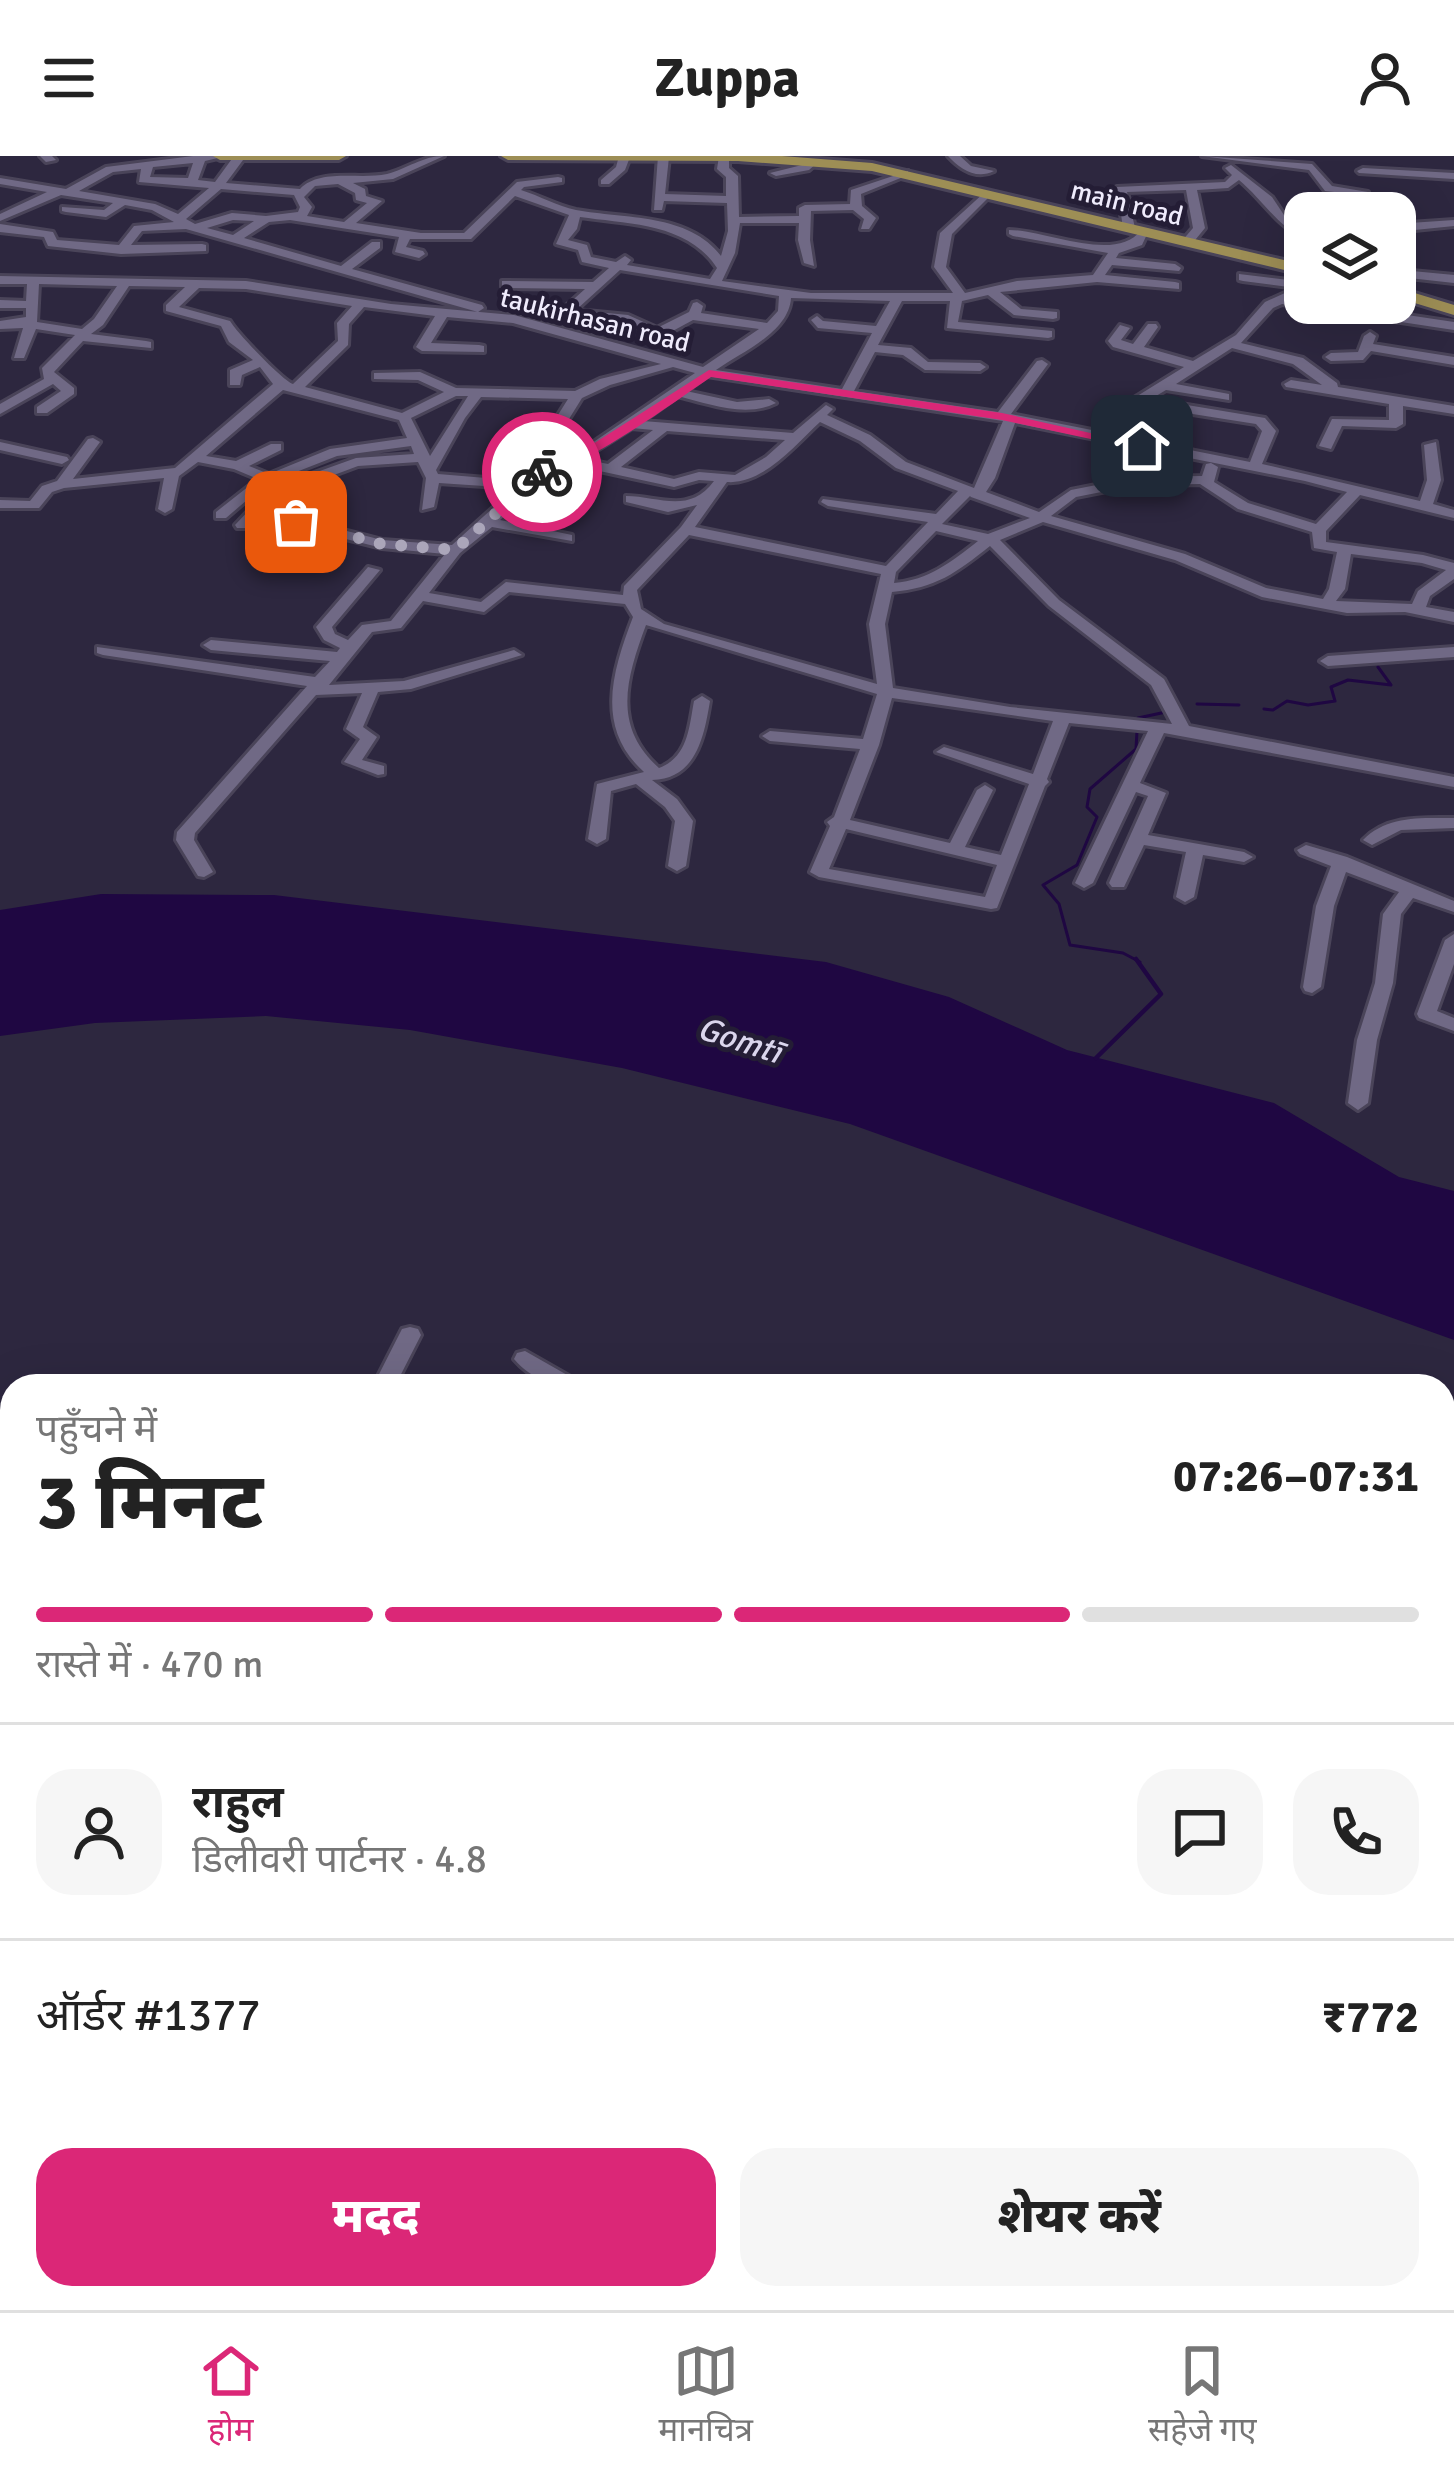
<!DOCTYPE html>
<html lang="hi">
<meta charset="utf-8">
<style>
:root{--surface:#fff;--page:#f6f6f6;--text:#222;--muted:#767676;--line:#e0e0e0;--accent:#db2777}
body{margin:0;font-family:Signika,"Noto Sans Devanagari",sans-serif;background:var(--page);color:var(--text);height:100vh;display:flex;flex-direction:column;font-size:45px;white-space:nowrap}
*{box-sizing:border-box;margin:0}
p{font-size:39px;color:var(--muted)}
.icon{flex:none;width:66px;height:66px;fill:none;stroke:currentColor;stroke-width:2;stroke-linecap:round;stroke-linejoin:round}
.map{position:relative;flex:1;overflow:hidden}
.sheet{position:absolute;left:0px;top:1218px;width:1455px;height:936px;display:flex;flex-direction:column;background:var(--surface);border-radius:36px 36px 0 0;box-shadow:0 12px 48px #0002}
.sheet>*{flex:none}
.buttons{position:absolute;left:1284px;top:36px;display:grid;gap:24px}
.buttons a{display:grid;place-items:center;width:132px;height:132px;border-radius:24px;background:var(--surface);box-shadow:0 12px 48px #0002;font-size:60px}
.pin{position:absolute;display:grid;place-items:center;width:102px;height:102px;color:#fff;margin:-51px;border-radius:24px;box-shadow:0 6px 18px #0006}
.courier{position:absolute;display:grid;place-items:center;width:120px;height:120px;margin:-60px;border:9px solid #db2777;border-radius:50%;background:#fff;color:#222;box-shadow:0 3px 15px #0007}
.summary em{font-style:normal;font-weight:800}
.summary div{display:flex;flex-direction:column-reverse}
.summary{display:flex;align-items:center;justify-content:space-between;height:204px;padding:0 36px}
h1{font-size:78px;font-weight:800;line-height:90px}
.bar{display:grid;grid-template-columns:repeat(4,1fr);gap:18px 12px;align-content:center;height:144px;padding:0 36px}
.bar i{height:15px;border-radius:9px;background:var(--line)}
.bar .active{background:var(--accent)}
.bar p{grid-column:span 4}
.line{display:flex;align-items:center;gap:30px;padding:0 36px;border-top:3px solid var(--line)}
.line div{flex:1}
.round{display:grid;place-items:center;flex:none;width:126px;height:126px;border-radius:36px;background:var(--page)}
.action{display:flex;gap:24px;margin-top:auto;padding:24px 36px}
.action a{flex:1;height:138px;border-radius:36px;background:var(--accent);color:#fff;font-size:48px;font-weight:800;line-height:138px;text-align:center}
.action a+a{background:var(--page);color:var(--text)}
header{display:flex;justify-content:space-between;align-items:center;height:156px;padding:0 36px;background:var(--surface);font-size:54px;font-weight:800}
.menu{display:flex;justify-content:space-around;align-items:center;height:168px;border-top:3px solid var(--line);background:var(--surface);font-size:33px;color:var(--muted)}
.menu a{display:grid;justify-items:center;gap:6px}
.menu .active{color:var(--accent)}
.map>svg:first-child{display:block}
.water{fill:#1f0742}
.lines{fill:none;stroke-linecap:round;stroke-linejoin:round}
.stream-far1{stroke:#1f0742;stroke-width:3}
.stream{stroke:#1f0742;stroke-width:4.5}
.minor-casing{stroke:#4a4459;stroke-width:6}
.major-casing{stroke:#4a4459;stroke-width:6}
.minor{fill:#706985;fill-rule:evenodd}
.major{fill:#9d8e55;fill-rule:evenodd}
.route{fill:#db2777}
.done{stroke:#aba6ba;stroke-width:12;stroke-dasharray:0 21.6}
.labels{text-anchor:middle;stroke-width:10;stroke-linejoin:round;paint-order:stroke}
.far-street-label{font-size:27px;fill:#efebfc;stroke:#241d35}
.water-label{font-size:33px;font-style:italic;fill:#dbd6ed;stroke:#241d35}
</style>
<header><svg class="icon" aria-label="menu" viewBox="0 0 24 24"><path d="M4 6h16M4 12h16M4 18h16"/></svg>Zuppa<svg class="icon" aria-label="person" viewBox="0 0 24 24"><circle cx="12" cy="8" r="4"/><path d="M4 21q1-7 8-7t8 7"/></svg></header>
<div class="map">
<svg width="1454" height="2154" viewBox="0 0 1454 2154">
<rect width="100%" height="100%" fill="#2d273f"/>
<path class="water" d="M 101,738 L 274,739 L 826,806 L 949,841 L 1067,894 L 1274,947 L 1399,1021 L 1454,1035 L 1454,1184 L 850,968 L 622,912 L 410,874 L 266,860 L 95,867 L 0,880 L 0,754 Z"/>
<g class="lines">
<path class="stream-far1" d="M 1197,548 L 1239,549
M 1264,553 L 1273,554 L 1287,545 L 1308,549 L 1335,545 L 1331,531 L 1348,524 L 1391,529 L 1378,511
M 1138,562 L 1166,556
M 1137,575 L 1136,593 L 1090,633 L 1087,651 L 1097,661 L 1077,709 L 1043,729 L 1059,748 L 1070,789 L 1123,797 L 1140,806"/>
<path class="stream" d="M 1096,902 L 1161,838 L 1136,803"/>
<defs>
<path id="minor" d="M 40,0 L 52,0 L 56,4 L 46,6 Z
M 193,0 L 226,0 L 205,5 L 198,24 L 215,26 L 234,0 L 246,0 L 226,27 L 300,33 C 320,12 360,24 387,18 C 407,13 422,0 444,0 L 393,23 L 353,27 L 365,33 L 366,40 L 382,45 L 356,67 L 421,77 L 464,77 L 517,26 L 558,21 L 562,22 L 562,26 L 524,31 L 521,34 C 540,40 557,50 576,54 C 624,63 689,57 721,100 L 728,75 L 727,47 L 664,45 L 662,54 L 654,54 L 658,0 L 669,1 L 665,38 L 726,40 L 726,21 L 717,13 L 719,0 L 729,0 L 729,12 L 738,20 L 739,61 L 799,60 L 799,52 L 805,49 L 850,48 L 851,34 L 908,15 L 908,19 L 861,38 L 862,50 L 876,62 L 869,73 L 861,73 L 864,63 L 853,54 L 811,55 L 810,84 L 814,110 L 804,107 L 798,84 L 799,67 L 740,67 L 735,97 L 722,125 L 811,137 L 953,137 L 934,111 L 940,77 L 986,35 L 990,36 L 990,40 L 952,78 L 946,111 L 965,137 L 1017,125 L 1093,119 L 1108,97 L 1013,80 L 1009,78 L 1009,74 C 1046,74 1116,108 1141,74 L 1149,74 L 1142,89 L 1119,97 L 1116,102 L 1175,108 L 1181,112 L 1179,115 L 1112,109 L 1105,119 L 1175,126 L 1179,127 L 1179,133 L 1097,126 L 1000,136 L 1021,153 L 1057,156 L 1057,162 L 1053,163 L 1014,159 L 988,139 L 962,145 L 958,166 L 1052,175 L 1052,181 L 1048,182 L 947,172 L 950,145 L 902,145 L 878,189 L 911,192 L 928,206 L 980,207 L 986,211 L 980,215 L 925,214 L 903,199 L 875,196 L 854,235 L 998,256 L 1037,205 L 1042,204 L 1048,208 L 1011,258 L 1107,277 L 1134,242 L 1184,211 L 1113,191 L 1108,185 L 1120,169 L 1130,172 L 1121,184 L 1133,188 L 1148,168 L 1156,168 L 1158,171 L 1144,191 L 1193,205 L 1236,179 L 1265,146 L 1296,132 L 1243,125 L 1239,124 L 1239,118 L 1305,126 L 1305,138 L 1295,142 L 1305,144 L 1305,147 L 1327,147 L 1454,166 L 1454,174 L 1282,148 L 1273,152 L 1241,187 L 1303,202 L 1337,227 L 1338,231 L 1454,250 L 1454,258 L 1403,250 L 1403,268 L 1396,272 L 1342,270 L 1331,293 L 1319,290 L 1332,263 L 1389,264 L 1389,248 L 1286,231 L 1284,228 L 1291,224 L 1322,229 L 1293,208 L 1232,192 L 1176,228 L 1229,238 L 1229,244 L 1166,234 L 1151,243 L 1265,262 L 1276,275 L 1262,308 L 1420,345 L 1427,324 L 1424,289 L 1436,286 L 1441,324 L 1433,348 L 1454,354 L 1454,362 L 1360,339 L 1326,375 L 1326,386 L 1423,399 L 1454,407 L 1454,423 L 1430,440 L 1426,451 L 1454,456 L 1454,466 L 1405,456 L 1347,457 L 1262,441 L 1175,404 L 1043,366 L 1000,384 L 1059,444 L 1164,523 L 1189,570 L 1454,621 L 1454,631 L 1164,577 L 1140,627 L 1166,637 L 1148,679 L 1244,696 L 1253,701 L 1244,706 L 1203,699 L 1194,741 L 1185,746 L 1176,741 L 1186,696 L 1144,689 L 1124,731 L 1112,731 L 1109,727 L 1148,640 L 1136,636 L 1093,727 L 1084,732 L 1075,727 L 1148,575 L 1069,567 L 1047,623 L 1049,626 L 1045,630 L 997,752 L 991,753 L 819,721 L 810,716 L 830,670 L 827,666 L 834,661 L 860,593 L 770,585 L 762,580 L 770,575 L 863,583 L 877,538 L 646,469 C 626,523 612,570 659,612 C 688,601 689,572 694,545 L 702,540 L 710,545 C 704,581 696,623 652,624 L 677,643 L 693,665 L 686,710 L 677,715 L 668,710 L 675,665 L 665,651 L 636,628 L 611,635 L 606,683 L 597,688 L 588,683 L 597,628 L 644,616 C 595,572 612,516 633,461 L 625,448 L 509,436 L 484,456 L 423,445 L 401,472 L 372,476 L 329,529 L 404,525 L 514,494 L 522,499 L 411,533 L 378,536 L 363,571 L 377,581 L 362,604 L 384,610 L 384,618 L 378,619 L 344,606 L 360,583 L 346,573 L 362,537 L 316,539 L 195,677 L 194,684 L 213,716 L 204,721 L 198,720 L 176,684 L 177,676 L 307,530 L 103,499 L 97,497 L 97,491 L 315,521 L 330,505 L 211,494 L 203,489 L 211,484 L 337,496 L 340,492 L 324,484 L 316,471 L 368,411 L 380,414 L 332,471 L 335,478 L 348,484 L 362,469 L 391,465 L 445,398 L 382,392 L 258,361 L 247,372 L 237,372 L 235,369 L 273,329 L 247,344 L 226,362 L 216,362 L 216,356 L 258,323 L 234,313 L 198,306 L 179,320 L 172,353 L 165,357 L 158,353 L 164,322 L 64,332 L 52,336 L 39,352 L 0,352 L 0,344 L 30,345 L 42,330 L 57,325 L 88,283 L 93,282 L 100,286 L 73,323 L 175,312 L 273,228 L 260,211 L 242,219 L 240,229 L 230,229 L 230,214 L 253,204 L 229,186 L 221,170 L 166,155 L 166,149 L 185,131 L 129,130 L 103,169 L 91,178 L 146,185 L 151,186 L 151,192 L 83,185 L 54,216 L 74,232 L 74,238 L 47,257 L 37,257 L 37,251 L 61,235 L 53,228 L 0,258 L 0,248 L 44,223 L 42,212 L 75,179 L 36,173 L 24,202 L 14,202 L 23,172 L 0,173 L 0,165 L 26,161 L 26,152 L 0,152 L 0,144 L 26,145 L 27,128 L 0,128 L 0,120 L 246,125 L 391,148 L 514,159 L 703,211 L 759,173 L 693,164 L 669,177 L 657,179 L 624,166 L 569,161 L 563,166 L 555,166 L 555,160 L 585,133 L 506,132 L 502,131 L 502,125 L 593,126 L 609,112 L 582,106 L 578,94 L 556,88 L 569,59 L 515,40 L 471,83 L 410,83 L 406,91 L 423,95 L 425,98 L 419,102 L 395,96 L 399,81 L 290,64 L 269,66 L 244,82 L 341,110 L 372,86 L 380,86 L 380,92 L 352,113 L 482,149 L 484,152 L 478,156 L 186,73 L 142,75 L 131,89 L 202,88 L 206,89 L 206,95 L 121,98 L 48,90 L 44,81 L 0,76 L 0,68 L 53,76 L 57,84 L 119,89 L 134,70 L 174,66 L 152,54 L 125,49 L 106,61 L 66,56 L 62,55 L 62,51 L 104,54 L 113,47 L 61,39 L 0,65 L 0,58 L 47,36 L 0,28 L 0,22 L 66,33 L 106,11 ZM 193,7 L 188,22 L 150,21 L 153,11 ZM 141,13 L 139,26 L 209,32 L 178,58 L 155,48 L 79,35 L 113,16 ZM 338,28 L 355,37 L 356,44 L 367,47 L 344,66 L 307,60 L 312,51 L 304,41 L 315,30 ZM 221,33 L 294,39 L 300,51 L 298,56 L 266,60 L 232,57 L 195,68 L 186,63 ZM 580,61 C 628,68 688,67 717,112 L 710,123 L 627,109 L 631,104 L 625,100 L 616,106 L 591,101 L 587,89 L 568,84 L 577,73 ZM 233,64 L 254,65 L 233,79 L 207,72 ZM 620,114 L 779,140 L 778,155 L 767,167 L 701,157 L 703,150 L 697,146 L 693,147 L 689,156 L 657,172 L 628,159 L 576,154 ZM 39,128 L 117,130 L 94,163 L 82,173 L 37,166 ZM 199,132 L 246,133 L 352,150 L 337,167 L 338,185 L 293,228 C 283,225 237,177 230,165 L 179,151 ZM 791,142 L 890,145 L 876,170 L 823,165 L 817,160 L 811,164 L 818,172 L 872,177 L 842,233 L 716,214 C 742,196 789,176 791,142 ZM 364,151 L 435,160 L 416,191 L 422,195 L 484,196 L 484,190 L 479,189 L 431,187 L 447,161 L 513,167 L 661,208 L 600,223 L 575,235 L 456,232 L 420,216 L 374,217 L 374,223 L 418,224 L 444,236 L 402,257 L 305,231 L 348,189 L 349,168 ZM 673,211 L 695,217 L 595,285 L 523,325 L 438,318 L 436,314 L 465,262 L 481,241 L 568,243 L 539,289 L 546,293 L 551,292 L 582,242 L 610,229 ZM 707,220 L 1003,265 L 974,332 L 906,306 L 870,279 L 827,259 L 833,253 L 826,249 L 793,277 L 643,265 L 678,240 C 709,248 746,262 776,247 L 769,243 L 737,246 L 686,235 ZM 283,234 L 399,264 L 407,282 L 330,293 L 269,318 L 249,310 L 281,294 L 281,288 L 271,288 L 236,305 L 206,300 ZM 456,240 L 468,240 L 430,300 L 411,262 ZM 1142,250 L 1256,268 L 1262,275 L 1250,306 L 1120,280 ZM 820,266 L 860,285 L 896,312 L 958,335 L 936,358 L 823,343 L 821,346 L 828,350 L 928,366 L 886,410 L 695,371 L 727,326 C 763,329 796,288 820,266 ZM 1015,267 L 1305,325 L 1347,336 L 1316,368 L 1248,347 L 1214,326 L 1218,311 L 1211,307 L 1206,308 L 1202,320 L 1137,321 L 1071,334 L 1039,356 L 986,336 L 995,322 ZM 632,272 L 653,274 L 608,308 L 583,303 ZM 667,275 L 785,284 L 766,301 L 735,319 L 699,316 L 674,323 L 621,311 ZM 411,290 L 414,298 L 356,302 L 289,326 L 281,322 L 337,300 ZM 418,306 L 426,322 L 422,354 L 434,351 L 439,327 L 515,332 L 452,389 L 382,384 L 265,354 L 284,334 L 294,334 L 358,310 ZM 572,309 L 582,311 L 549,346 L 521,344 L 530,332 ZM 595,314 L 674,331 L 699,324 L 714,325 C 689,359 658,340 626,340 L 626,346 L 668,356 L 697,349 L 681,371 L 624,430 L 623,439 L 506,426 L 481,446 L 429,437 L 460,397 L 492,371 L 572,385 L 572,379 L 500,364 L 514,352 L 558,354 ZM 1200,328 L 1238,353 L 1312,376 L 1314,392 L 1337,396 L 1329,433 L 1323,443 L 1266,432 L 1185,398 L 1051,360 L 1076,341 L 1137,329 ZM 970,340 L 971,341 L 1030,362 L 988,378 L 942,368 ZM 936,375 L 978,385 C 951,406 929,424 894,427 L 896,416 ZM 689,379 L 881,418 L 869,468 L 877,528 L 664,468 L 641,453 L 637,434 ZM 990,390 L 1049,450 L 1151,529 L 1172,568 L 1010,551 L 893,532 L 885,468 L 892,436 C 936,432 956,417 990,390 ZM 1351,398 L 1422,407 L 1446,414 L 1418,435 L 1412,448 L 1336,445 L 1345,433 ZM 892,542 L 1053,565 L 1033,618 L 944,591 L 936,596 L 1029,628 L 1001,699 L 965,691 L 993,634 L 985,629 L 977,634 L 950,687 L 850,664 L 879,589 ZM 846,673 L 997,709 L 985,741 L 829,713 Z
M 619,0 L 630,1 L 625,14 L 609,28 L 601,28 L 601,24 L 616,11 Z
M 948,0 L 960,0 L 971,10 L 994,15 C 976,24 960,13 948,0 Z
M 1202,0 L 1312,8 L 1332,30 L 1368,36 L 1362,39 L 1325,35 L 1309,14 Z
M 808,4 L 818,6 L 809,14 L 776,20 L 770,17 L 802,9 Z
M 1231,9 L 1272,41 L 1288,65 L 1305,74 L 1305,83 C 1277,70 1263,44 1239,24 L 1228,32 L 1197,34 L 1205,72 L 1191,89 L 1181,86 L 1193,72 L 1186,34 L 1127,36 L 1135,72 L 1129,76 L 1123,72 L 1117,31 L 1225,26 L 1232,19 L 1225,12 Z
M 1363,12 L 1454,17 L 1454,23 L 1359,17 L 1357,15 Z
M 1454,64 L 1454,70 L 1395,76 L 1395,68 Z
M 1395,104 L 1412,115 L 1454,119 L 1454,127 L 1409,122 L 1395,114 Z
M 1370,176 L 1376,180 L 1373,188 L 1454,201 L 1454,209 L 1371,195 L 1363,204 L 1331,205 L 1325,201 L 1331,197 L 1358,196 L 1364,180 Z
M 0,286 L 67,301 L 69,304 L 62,308 L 0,294 Z
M 1454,491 L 1454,501 L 1328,510 L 1320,505 L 1328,500 Z
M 1454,662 L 1454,672 L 1401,674 L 1372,689 L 1363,684 C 1387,659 1422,662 1454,662 Z
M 1306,689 L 1347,701 L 1454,745 L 1454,756 L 1413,742 L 1401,758 L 1393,827 L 1377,884 L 1368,947 L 1358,954 L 1348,947 L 1357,884 L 1375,827 L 1383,758 L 1399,736 L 1346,716 L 1334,750 L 1321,831 L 1312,837 L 1305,835 L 1303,831 L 1316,750 L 1331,710 L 1300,698 L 1297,694 Z
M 1454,778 L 1454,808 L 1437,855 L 1454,862 L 1454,875 L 1419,862 L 1417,858 L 1445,784 Z
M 410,1171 L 418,1173 L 421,1179 L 395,1230 L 373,1230 L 402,1173 Z
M 525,1195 L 576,1224 L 579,1230 C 553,1230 532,1224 514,1203 L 517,1197 Z
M 1443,1271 L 1454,1275 L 1454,1293 L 1443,1289 Z
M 1443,1543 L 1454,1550 L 1454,1605 L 1443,1598 Z
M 1454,1704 L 1454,1728 L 1443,1730 L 1443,1706 Z
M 534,2142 L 564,2142 L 562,2154 L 530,2154 Z
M 726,2142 L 756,2142 L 756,2154 L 726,2154 Z
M 1245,2142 L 1275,2142 L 1272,2154 L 1240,2154 Z"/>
<path id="major" d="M 213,0 L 346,0 L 339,4 L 220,4 Z
M 501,0 L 782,0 L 872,7 L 1305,109 L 1305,119 L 872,15 L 738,5 L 508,4 Z
M 1395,131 L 1454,149 L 1454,159 L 1395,141 Z
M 0,1666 L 12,1668 L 12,1698 L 0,1696 Z
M 1443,1810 L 1454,1813 L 1454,1847 L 1443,1844 Z"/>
</defs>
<use href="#minor" class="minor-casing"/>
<use href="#major" class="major-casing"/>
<use href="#minor" class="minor"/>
<use href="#major" class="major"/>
</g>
<path class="route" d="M 709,214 L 1002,257 L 1148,290 L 1142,294 L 1002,264 L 711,221 C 681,241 564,328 535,316 L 596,286 Z"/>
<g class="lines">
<path class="done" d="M 296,366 L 382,388 L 455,394 L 542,316"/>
</g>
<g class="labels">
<g class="far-street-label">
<text transform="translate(1127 47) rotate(14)" y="9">main road</text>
<text transform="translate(595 164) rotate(14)" y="9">taukirhasan road</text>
</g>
<g class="water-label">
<text transform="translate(740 883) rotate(18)" y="12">Gomtī</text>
</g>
</g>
</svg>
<div class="buttons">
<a><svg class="icon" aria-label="layers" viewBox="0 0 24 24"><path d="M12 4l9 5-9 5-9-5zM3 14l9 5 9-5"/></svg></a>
</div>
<div class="pin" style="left:296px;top:366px;background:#ea580c"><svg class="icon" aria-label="bag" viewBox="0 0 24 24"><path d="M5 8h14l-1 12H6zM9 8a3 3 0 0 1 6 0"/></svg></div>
<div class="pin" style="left:1142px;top:290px;background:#1f2937"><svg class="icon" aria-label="home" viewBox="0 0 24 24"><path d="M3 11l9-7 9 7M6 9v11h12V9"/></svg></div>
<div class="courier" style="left:542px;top:316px"><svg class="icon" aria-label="bike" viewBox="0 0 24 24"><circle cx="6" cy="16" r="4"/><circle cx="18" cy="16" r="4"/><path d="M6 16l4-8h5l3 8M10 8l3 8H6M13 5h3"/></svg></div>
<section class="sheet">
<div class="summary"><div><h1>3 मिनट</h1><p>पहुँचने में</p></div><em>07:26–07:31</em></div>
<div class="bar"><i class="active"></i><i class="active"></i><i class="active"></i><i></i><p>रास्ते में · 470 m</p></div>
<div class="line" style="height:216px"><a class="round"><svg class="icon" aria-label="person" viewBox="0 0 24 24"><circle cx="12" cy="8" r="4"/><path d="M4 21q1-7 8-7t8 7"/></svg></a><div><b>राहुल</b><p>डिलीवरी पार्टनर · 4.8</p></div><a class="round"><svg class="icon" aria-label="chat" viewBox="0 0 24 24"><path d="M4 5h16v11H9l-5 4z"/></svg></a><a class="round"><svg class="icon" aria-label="phone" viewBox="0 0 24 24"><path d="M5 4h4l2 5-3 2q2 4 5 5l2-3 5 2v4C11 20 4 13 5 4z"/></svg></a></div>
<div class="line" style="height:156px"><div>ऑर्डर #1377</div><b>₹772</b></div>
<div class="action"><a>मदद</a><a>शेयर करें</a></div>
</section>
</div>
<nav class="menu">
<a class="active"><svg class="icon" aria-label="home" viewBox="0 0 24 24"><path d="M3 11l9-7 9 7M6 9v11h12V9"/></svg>होम</a>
<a><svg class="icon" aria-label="map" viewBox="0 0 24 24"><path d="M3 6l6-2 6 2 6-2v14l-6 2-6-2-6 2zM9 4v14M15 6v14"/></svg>मानचित्र</a>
<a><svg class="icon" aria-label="saved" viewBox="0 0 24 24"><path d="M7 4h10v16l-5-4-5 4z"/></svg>सहेजे गए</a>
</nav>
